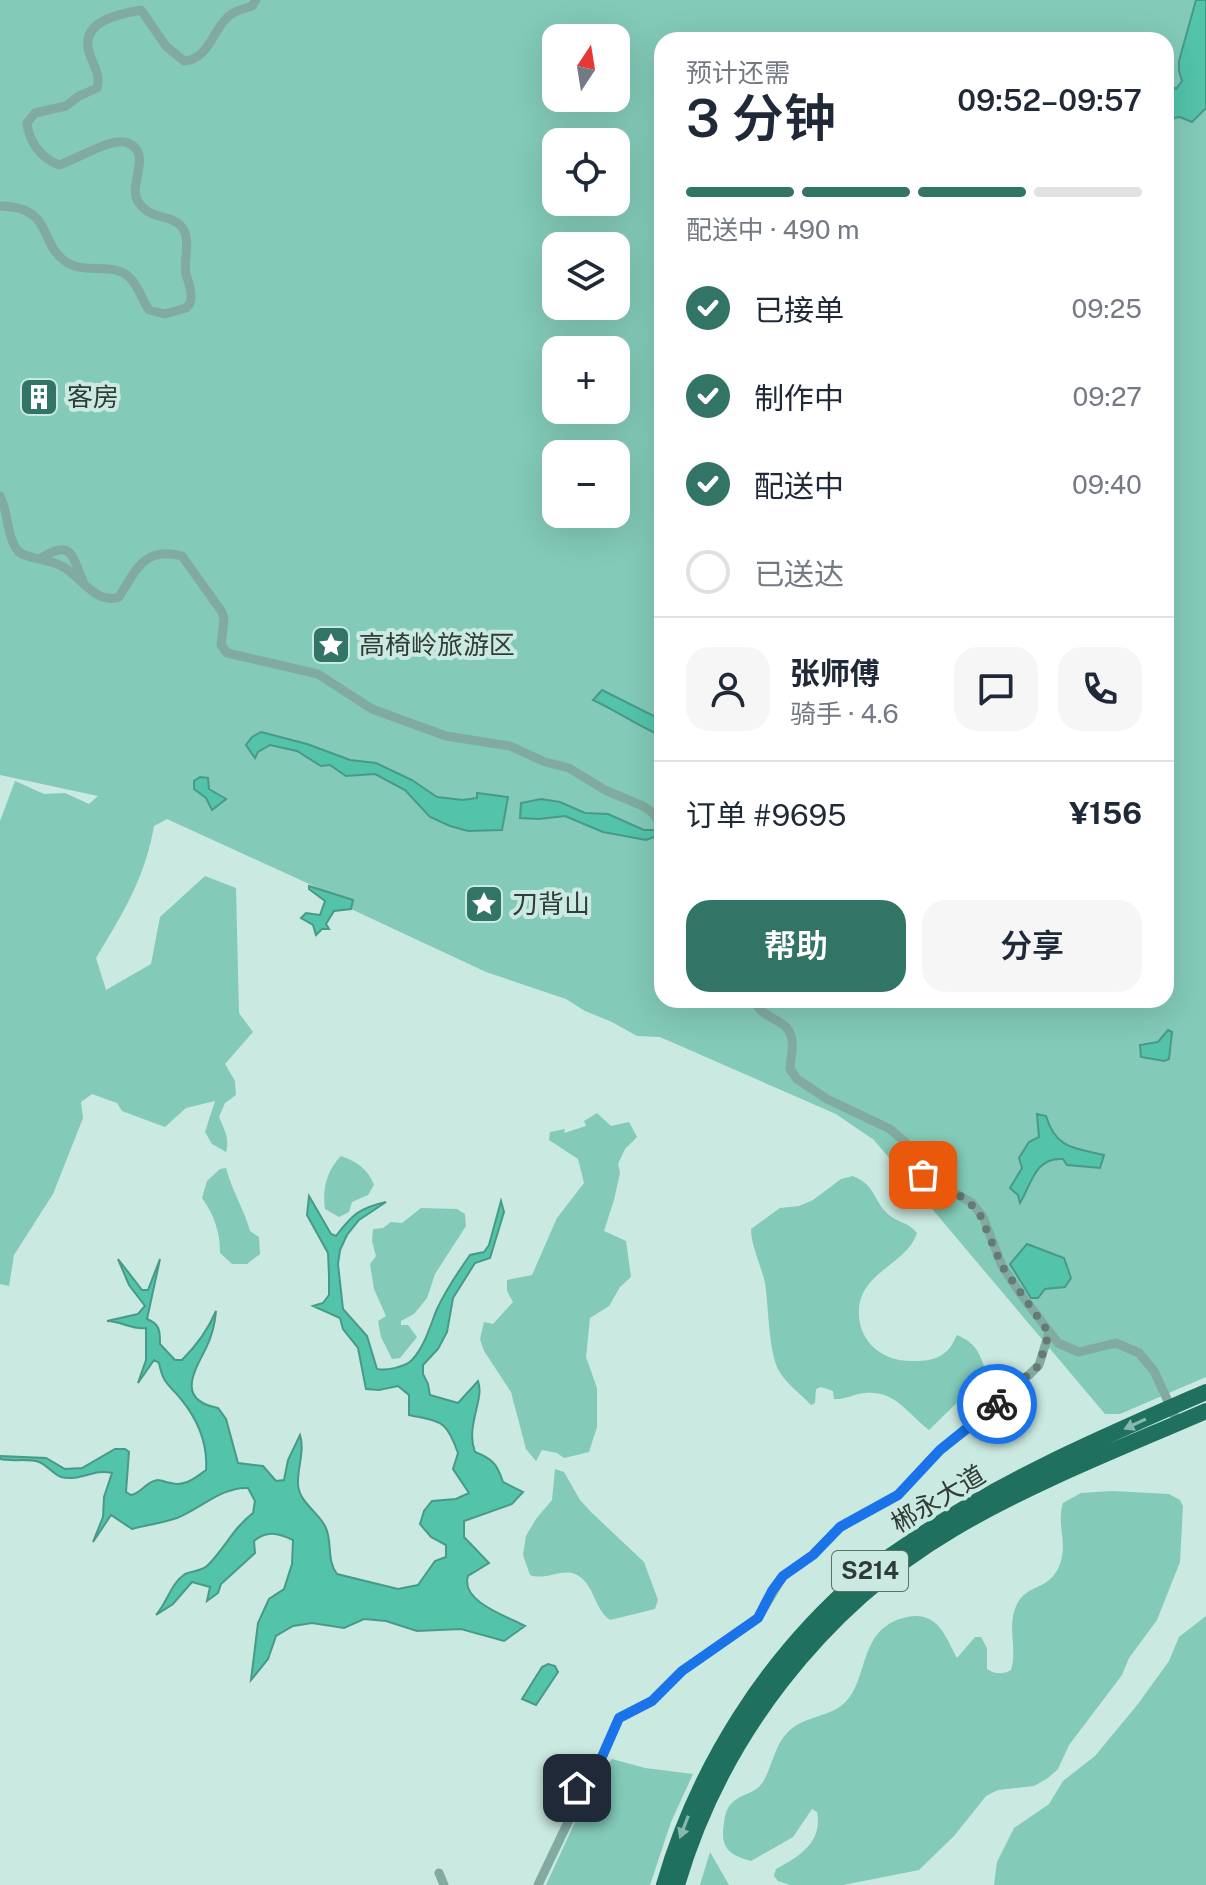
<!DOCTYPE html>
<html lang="zh">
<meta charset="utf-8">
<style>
:root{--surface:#fff;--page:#f6f6f7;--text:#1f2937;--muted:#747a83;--line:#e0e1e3;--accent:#327566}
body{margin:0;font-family:"Public Sans","Noto Sans SC",sans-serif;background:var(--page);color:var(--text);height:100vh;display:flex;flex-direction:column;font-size:30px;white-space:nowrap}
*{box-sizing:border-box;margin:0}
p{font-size:26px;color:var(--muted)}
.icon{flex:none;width:44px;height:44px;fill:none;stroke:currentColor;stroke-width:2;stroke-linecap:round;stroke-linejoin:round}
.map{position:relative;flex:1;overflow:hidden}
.side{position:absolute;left:654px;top:32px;width:520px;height:976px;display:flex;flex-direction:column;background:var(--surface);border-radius:24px;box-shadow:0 8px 32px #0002}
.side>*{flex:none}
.needle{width:52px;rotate:12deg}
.tools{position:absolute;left:542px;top:24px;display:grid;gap:16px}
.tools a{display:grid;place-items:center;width:88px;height:88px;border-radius:16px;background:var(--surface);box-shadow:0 8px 32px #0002;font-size:40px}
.pin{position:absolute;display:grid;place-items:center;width:68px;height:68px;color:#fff;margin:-34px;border-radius:16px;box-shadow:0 4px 12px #0006}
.courier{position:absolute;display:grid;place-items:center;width:80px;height:80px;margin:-40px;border:6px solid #1a73e8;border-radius:50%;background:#fff;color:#222;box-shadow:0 2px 10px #0007}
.summary em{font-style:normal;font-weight:600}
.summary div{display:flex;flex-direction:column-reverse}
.summary{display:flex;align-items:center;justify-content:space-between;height:136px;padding:0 32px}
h1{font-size:52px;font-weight:600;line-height:60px}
.bar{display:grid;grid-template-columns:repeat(4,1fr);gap:12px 8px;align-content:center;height:96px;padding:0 32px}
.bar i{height:10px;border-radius:6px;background:var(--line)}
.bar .on{background:var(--accent)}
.bar p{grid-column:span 4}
.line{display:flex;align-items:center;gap:20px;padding:0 32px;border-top:2px solid var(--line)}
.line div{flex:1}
.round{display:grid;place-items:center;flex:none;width:84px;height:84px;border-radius:24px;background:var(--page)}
ol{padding:0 32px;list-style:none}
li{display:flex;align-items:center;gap:24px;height:88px}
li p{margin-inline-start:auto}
li .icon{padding:8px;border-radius:50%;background:var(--accent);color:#fff;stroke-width:4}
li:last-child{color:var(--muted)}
li i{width:44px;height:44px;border:4px solid var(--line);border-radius:50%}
.button{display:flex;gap:16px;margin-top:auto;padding:16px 32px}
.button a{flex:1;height:92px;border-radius:24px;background:var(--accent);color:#fff;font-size:32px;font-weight:600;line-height:92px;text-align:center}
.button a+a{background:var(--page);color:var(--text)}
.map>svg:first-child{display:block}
.green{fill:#83cab8;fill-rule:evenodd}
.water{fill:#53c3aa;stroke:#489a88;stroke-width:2}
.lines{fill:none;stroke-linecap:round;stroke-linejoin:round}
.minor{stroke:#81aba0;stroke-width:9}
.trunk{stroke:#207060;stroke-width:16}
.oneway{fill:#86b9ad}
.done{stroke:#667973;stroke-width:8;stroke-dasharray:0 14.4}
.route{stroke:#1a73e8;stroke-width:10}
.labels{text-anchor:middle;stroke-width:8;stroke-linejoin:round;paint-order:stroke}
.shield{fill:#cae9e0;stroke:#5e706a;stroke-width:2}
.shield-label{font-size:24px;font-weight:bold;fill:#303c38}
.poi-label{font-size:26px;fill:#303c38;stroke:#cae9e0;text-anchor:start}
.street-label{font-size:26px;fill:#303c38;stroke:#cae9e0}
</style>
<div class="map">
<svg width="1206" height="1885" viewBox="0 0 1206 1885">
<rect width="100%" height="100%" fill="#cae9e0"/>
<path class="green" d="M 0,0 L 1206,0 L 1206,1377 L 1120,1414 L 1105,1414 L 874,1140 L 836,1114 L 660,1037 L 637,1036 L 612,1022 L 585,1011 L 566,999 L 486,972 L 351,909 L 352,901 L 329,893 L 167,819 L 154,826 C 145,878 123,913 96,958 L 106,990 L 151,964 L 160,917 L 205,876 L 236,888 L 239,1013 L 253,1032 L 225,1064 L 235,1081 L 236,1095 L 225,1103 L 219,1117 C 224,1129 230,1139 226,1152 L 212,1144 L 205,1132 L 215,1101 L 186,1108 L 165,1127 L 122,1111 L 117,1103 L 92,1094 L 81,1102 L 83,1118 L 53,1194 L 14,1255 L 9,1286 L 0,1284 L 0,821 L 15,781 L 44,794 L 65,793 L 89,804 L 98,796 L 0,775 ZM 556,38 L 616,38 L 616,98 L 556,98 ZM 662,40 L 1166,40 L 1166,1000 L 662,1000 ZM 556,142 L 616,142 L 616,202 L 556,202 ZM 556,246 L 616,246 L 616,306 L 556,306 ZM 556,350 L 616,350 L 616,410 L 556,410 ZM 556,454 L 616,454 L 616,514 L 556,514 Z
M 597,1113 L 611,1126 L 629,1122 L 637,1137 L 625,1149 L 618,1164 L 620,1173 L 614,1200 L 604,1231 L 626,1241 L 631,1277 L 620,1287 L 609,1306 L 590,1318 L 586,1357 L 597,1388 L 597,1427 L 589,1452 L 564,1458 L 557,1453 L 542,1450 L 536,1461 L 526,1449 L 511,1392 L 484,1351 L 480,1339 L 484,1322 L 493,1324 L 513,1302 L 507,1291 L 507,1280 L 532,1275 L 557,1218 L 584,1183 L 578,1159 L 549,1140 L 550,1132 L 565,1129 L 564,1133 L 586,1126 L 584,1121 Z
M 341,1156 C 357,1162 368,1169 374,1185 L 368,1195 L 352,1202 L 349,1212 L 339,1217 L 325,1209 C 322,1189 327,1170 341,1156 Z
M 226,1168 C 232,1191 244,1209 250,1231 L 259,1237 L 260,1254 L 247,1264 L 232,1264 L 220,1253 C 220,1231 214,1215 202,1198 L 207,1181 L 220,1169 Z
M 853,1176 C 877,1186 872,1200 889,1215 C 898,1223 909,1222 917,1233 C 907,1264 861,1272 859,1309 C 857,1342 883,1362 913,1361 C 926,1361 938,1360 948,1350 C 952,1346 954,1340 957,1335 C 973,1342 978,1349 984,1366 L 971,1389 L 929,1430 C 907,1413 895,1390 865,1393 C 854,1394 844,1400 834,1399 L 833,1391 L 821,1387 L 816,1389 L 815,1403 L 811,1405 C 802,1395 788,1385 781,1374 C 768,1356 769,1307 765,1283 C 761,1265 751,1246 751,1229 L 780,1208 L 799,1206 L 813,1200 L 841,1179 Z
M 421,1208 L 457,1209 L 465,1214 L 466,1226 L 435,1274 L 427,1298 L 414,1314 L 401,1321 L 401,1325 L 408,1325 L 417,1337 L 400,1358 L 392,1359 L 381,1337 L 378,1321 L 386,1316 L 374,1289 L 370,1264 L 376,1256 L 372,1241 L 373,1229 L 383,1228 L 391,1222 L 402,1223 Z
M 555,1469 L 564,1472 L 580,1500 L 591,1512 L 644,1562 L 658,1600 L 655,1609 L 610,1620 C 593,1608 595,1583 575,1574 C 561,1568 545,1581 530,1575 L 523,1555 L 526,1536 L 536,1519 L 552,1500 Z
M 1112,1491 L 1169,1494 L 1180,1500 L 1183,1506 L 1180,1562 L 1157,1620 L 1129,1658 L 1122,1675 L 1069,1745 L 1058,1769 L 1048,1778 L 1034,1786 L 998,1790 L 986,1796 L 954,1836 L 919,1870 L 843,1885 L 790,1885 L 778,1881 L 774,1876 L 776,1869 C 799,1857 823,1842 817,1812 L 812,1809 L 793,1837 L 751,1861 C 728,1855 720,1847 724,1823 C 725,1815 726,1808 733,1802 C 743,1793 755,1794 763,1782 C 772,1767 775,1745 787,1733 C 802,1717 824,1718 841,1706 C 871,1684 855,1628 907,1617 C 938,1611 945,1636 957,1658 L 975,1637 L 981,1637 L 987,1648 L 987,1669 C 994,1674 1003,1675 1011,1670 C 1018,1648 1006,1626 1017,1604 C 1028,1583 1050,1591 1060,1564 C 1068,1542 1056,1524 1063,1503 L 1081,1493 Z
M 1206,1616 L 1206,1885 L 994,1885 L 997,1862 L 1014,1828 L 1049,1804 L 1063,1781 L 1095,1756 L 1138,1704 L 1169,1661 L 1179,1637 Z
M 612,1759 L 645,1768 L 693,1774 L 671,1822 L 650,1885 L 546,1885 L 576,1820 L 582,1792 Z
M 710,1852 L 729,1885 L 700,1885 Z"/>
<path class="water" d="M 1196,0 L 1206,0 L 1206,108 L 1192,122 L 1180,117 L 1174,118 L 1166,138 L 1166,81 L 1176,89 L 1182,81 L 1179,71 L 1179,61 Z
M 602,690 L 662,720 L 662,736 C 638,726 617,711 593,700 Z
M 261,732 L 307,744 L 350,760 L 376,763 L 412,780 L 437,797 L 463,800 L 477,798 L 477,793 L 508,797 L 502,830 L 468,831 L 450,826 L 430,817 L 405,790 L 375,774 L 346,776 L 330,765 L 321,766 L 297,751 L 270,745 L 258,752 L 255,758 L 246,745 L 252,737 Z
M 200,777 L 208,778 L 209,789 L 226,799 L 212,810 L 206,798 L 194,789 L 194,781 Z
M 541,799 L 560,802 L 585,813 L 608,814 L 644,830 L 656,830 L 662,825 L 662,834 L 646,840 L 603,832 L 565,816 L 539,819 L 520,818 L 521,803 Z
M 309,886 L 353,900 L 351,909 L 334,911 L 326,924 L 329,929 L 322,929 L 316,935 L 313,925 L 301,918 L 306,913 L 320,915 L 325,901 L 309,889 Z
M 1168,1030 L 1172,1032 L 1169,1059 L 1164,1061 L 1141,1057 L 1140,1045 L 1158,1042 Z
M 1037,1114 L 1046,1116 C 1056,1149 1074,1148 1104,1155 L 1100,1168 L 1067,1165 L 1063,1159 C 1035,1157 1032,1183 1020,1203 L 1018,1195 L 1010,1188 L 1022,1168 L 1019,1158 L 1029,1142 L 1039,1137 Z
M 309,1196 L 331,1234 L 336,1236 C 352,1215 359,1208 386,1202 L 359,1220 L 347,1235 L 340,1250 L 338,1264 L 343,1309 L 367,1336 L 377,1369 C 386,1371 405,1367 412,1360 C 425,1346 430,1326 437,1309 C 446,1290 458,1272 470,1255 L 484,1252 L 489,1245 L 501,1201 L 504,1212 L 490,1258 L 475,1263 L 453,1298 L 447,1332 L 438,1349 L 423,1365 L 423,1374 L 428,1384 L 430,1395 L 458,1403 L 478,1381 C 485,1399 465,1426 475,1452 C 493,1459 497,1464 503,1482 L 523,1492 L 512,1504 L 464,1521 L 464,1537 L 489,1563 L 468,1576 C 460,1601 506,1616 525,1626 L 504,1641 L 461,1629 L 417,1631 L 386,1621 L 364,1619 L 344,1628 L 312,1623 L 293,1626 L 276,1636 L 268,1659 L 251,1680 L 258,1623 L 269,1599 L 284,1589 L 292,1564 L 293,1540 C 278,1533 267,1530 254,1541 L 255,1553 L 221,1584 L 218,1593 L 207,1601 L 210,1587 L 192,1582 L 173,1604 L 156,1615 C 167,1603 171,1583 185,1574 C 193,1570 201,1572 208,1565 C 225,1548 234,1527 253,1513 L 255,1501 L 248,1488 C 223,1486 200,1509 177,1518 C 162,1523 147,1525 132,1529 L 111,1515 L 93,1542 L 103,1517 L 104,1497 L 112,1473 C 94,1468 80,1482 61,1477 C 53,1474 47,1465 39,1462 C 28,1458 12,1462 0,1459 L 0,1456 L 46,1458 L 65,1469 L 82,1468 L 115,1449 L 125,1449 L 129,1452 L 126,1492 L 131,1495 C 142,1493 146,1481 158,1480 C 161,1480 168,1483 171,1483 C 185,1487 195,1478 206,1470 C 208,1443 198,1420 181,1399 C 168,1384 163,1383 159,1363 L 154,1360 L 138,1383 L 146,1360 L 146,1328 C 132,1330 121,1321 107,1321 L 138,1314 L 145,1306 L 129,1285 L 118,1259 L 142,1290 L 148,1290 L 160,1259 L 147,1319 C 160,1324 160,1331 160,1344 L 175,1360 L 182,1360 C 197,1345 208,1330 216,1311 C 215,1324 212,1336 206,1348 C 194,1372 176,1400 218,1408 L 226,1419 L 238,1463 L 263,1466 L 276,1481 L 284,1480 L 288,1460 L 300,1435 C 305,1451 297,1468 298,1485 C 300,1503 317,1511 325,1526 C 333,1541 326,1560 337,1574 L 398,1589 L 418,1585 L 435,1561 L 446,1557 L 446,1545 L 431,1537 L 420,1524 L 424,1511 L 432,1501 L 456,1499 L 469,1493 L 453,1469 L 458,1453 C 446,1419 441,1422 409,1415 L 409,1395 L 398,1386 L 379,1390 L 366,1389 L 358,1348 L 343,1329 L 340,1318 L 313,1306 L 323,1303 L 329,1295 L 329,1275 L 328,1253 L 307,1215 Z
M 1027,1244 L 1064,1258 L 1071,1278 L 1065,1287 L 1045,1289 L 1038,1298 L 1031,1298 L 1010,1264 Z
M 548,1664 L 555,1666 L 558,1672 L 536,1705 L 522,1699 L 542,1667 Z"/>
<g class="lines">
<path class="minor" d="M 0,206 C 54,207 38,243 66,262 C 85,275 114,261 130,278 C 139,287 142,300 149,310 L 165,314 L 186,308 C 190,304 191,303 191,298 C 192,289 188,282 186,274 C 183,259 192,238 181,226 C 170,214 151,220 139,203 C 126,186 154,154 128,143 C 112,136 76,160 59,165 C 41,158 29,142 27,123 L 35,113 L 66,106 L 79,96 L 97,88 C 101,75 93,65 89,52 C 80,21 119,14 141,10 L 166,46 L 184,61 C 211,59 213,25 233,13 C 238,10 246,8 252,6 L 256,0
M 0,496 C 9,513 6,536 18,551 C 27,560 51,558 65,568 C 82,579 97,605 119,597 C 136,571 143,546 182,556 L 222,612 L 224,619 L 221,645 L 227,653 L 318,674 L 372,709 L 446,736 L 510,746 L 545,762 L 569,768 L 605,790 L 643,806 L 653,813 L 662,826
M 41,558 C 73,538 72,557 83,581
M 756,1000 C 759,1020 786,1017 791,1036 C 795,1047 790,1058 790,1069 L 797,1079 L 827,1099 L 890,1129 L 905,1142 L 923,1175 L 972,1203 L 983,1217 L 1002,1266 L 1022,1296 L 1058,1343 L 1079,1352 L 1116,1343 L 1139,1353 L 1154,1371 L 1178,1423
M 439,1873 L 444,1885
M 538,1885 L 570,1818 L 577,1788 L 601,1759 L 619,1718 L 652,1701 L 682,1671 L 758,1618 L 783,1576 L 813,1555 L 840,1527 L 898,1495 L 940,1450 L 995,1409 L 1009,1386 L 1029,1375 L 1039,1365 L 1049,1333"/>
<path class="trunk" d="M 664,1885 C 698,1767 767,1658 860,1578 C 873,1566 890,1557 905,1546 C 997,1482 1103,1437 1206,1392
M 677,1885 C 720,1738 821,1607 953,1529 C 1033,1482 1121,1448 1206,1411"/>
</g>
<defs><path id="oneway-solid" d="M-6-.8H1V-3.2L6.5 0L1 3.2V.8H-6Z" transform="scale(2)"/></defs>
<g class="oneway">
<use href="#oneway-solid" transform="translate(1135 1424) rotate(155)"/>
<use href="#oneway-solid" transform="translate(684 1827) rotate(111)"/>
</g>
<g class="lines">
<path class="done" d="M 923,1175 L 955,1192 L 978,1210 L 1002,1266 L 1049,1333 L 1039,1365 L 1029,1375 L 1009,1386 L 997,1404"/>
<path class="route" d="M 577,1788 L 601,1759 L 619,1718 L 652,1701 L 682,1671 L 758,1618 L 772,1591 L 783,1576 L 813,1555 L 840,1527 L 898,1495 L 940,1450 L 997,1404"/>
</g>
<defs>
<symbol id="building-square" viewBox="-11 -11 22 22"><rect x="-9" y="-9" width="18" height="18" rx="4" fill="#327566" stroke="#cae9e0"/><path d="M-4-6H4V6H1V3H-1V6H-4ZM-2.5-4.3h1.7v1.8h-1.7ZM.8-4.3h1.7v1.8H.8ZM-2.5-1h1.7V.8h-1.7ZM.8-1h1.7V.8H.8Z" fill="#fff"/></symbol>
<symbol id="sight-square" viewBox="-11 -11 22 22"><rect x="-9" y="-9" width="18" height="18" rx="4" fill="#327566" stroke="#cae9e0"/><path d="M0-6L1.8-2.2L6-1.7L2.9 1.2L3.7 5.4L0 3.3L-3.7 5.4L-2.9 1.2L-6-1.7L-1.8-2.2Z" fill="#fff"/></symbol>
</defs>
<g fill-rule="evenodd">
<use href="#building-square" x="17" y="375" width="44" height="44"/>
<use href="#sight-square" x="309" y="623" width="44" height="44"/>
<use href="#sight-square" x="462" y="882" width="44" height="44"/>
</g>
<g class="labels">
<rect class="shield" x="832" y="1551" width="76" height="40" rx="6"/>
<g class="shield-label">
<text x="870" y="1579">S214</text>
</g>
<g class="poi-label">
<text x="67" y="406">客房</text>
<text x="359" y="654">高椅岭旅游区</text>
<text x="512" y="913">刀背山</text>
</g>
<g class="street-label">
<text transform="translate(938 1499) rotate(-31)" y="9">郴永大道</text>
</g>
</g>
</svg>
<div class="tools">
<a><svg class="needle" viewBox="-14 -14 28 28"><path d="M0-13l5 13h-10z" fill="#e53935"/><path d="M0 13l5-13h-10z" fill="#747a83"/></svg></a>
<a><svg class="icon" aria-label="locate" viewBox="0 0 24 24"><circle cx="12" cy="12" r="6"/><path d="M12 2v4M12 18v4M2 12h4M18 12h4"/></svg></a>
<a><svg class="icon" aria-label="layers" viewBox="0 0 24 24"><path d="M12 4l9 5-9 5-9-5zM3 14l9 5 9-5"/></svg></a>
<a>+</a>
<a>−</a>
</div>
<div class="pin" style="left:923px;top:1175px;background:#ea580c"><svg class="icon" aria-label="bag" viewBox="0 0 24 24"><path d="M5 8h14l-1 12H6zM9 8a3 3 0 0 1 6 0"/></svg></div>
<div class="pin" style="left:577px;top:1788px;background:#1f2937"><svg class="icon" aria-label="home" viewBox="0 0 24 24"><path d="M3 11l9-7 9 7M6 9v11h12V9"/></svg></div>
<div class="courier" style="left:997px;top:1404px"><svg class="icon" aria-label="bike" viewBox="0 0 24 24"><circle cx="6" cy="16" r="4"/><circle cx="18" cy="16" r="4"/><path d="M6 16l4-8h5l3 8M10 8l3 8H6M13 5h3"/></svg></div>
<section class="side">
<div class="summary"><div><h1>3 分钟</h1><p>预计还需</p></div><em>09:52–09:57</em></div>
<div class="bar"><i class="on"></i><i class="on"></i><i class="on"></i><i></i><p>配送中 · 490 m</p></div>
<ol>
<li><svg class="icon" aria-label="check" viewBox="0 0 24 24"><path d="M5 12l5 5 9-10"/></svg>已接单<p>09:25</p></li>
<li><svg class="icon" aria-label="check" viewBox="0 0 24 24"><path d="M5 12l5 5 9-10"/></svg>制作中<p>09:27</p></li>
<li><svg class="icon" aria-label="check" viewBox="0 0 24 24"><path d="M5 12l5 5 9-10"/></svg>配送中<p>09:40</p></li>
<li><i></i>已送达</li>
</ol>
<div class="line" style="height:144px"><a class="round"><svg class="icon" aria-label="person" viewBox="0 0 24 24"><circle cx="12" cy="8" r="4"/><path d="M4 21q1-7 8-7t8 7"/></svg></a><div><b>张师傅</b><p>骑手 · 4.6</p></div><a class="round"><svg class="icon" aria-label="chat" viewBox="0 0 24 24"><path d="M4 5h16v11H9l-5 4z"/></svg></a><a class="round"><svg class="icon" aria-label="phone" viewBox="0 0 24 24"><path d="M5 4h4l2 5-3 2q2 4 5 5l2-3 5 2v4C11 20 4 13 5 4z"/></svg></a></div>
<div class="line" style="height:104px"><div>订单 #9695</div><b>¥156</b></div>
<div class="button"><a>帮助</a><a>分享</a></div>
</section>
</div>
